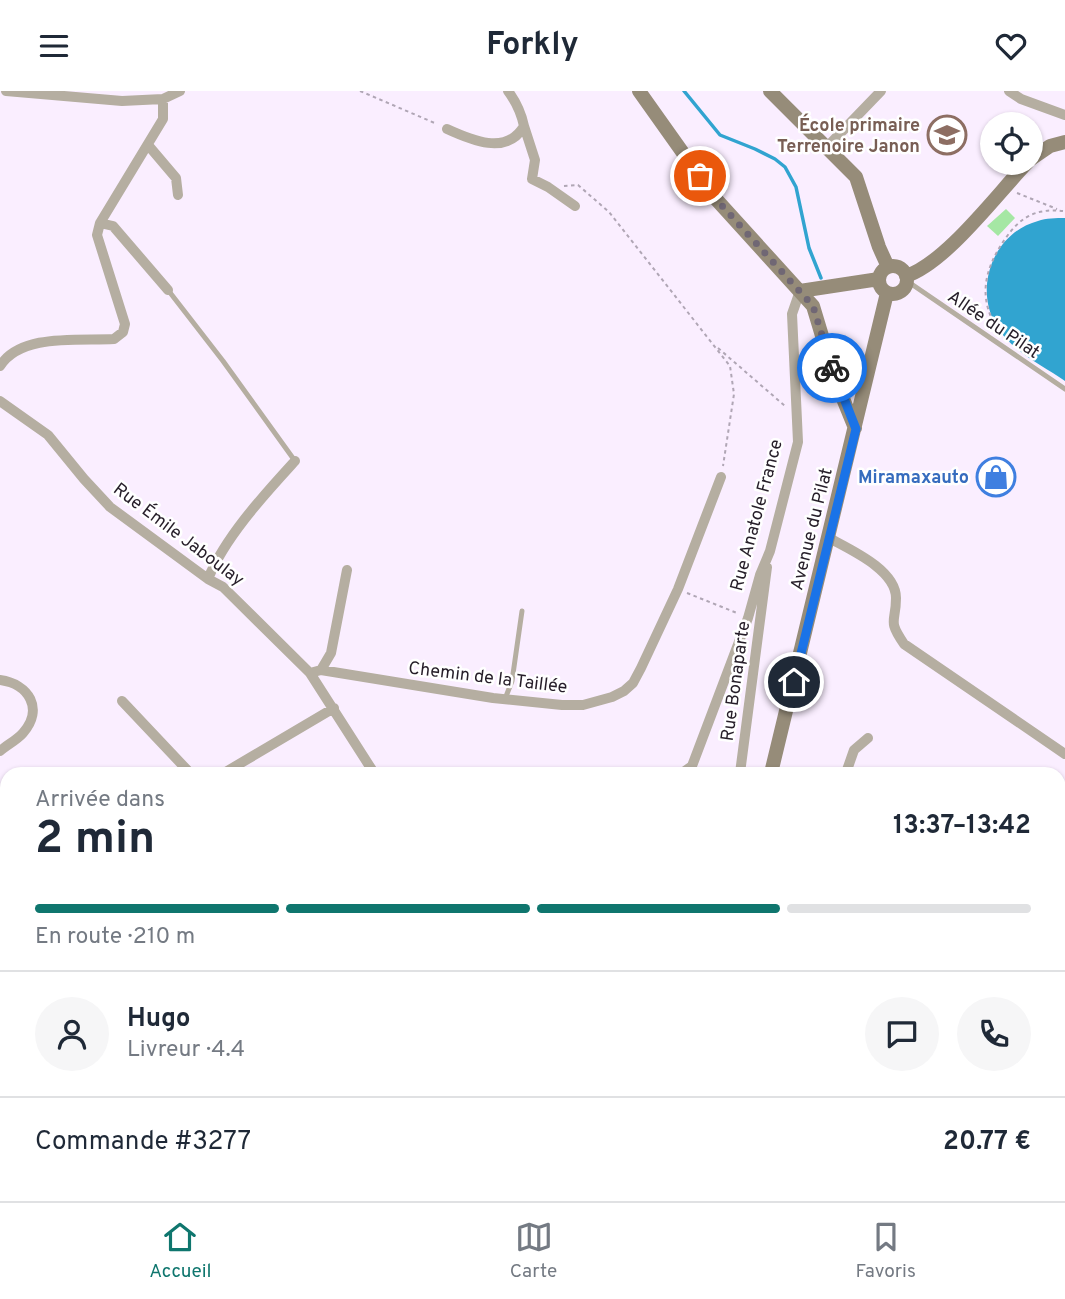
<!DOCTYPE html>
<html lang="fr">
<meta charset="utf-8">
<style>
:root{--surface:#fff;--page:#f6f6f7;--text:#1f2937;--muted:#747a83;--line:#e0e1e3;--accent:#0f766e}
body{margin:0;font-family:Overpass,sans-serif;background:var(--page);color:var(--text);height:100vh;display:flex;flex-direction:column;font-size:26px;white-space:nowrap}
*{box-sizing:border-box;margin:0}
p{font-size:23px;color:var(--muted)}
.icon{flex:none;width:38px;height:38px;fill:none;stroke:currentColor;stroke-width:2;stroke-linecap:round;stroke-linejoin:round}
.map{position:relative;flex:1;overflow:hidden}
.panel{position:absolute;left:0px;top:676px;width:1066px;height:436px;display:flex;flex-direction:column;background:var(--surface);border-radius:21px 21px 0 0;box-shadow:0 2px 5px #0004}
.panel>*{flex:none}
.controls{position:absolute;left:980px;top:21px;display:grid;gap:14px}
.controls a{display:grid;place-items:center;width:63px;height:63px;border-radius:50%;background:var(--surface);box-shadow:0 2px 5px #0004;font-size:35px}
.pin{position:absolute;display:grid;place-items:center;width:60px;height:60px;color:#fff;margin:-30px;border:4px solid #fff;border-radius:50%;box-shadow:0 2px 7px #0007}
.courier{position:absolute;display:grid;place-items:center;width:70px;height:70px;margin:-35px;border:5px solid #1a73e8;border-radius:50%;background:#fff;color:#222;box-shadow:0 2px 9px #0007}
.headline em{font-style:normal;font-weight:700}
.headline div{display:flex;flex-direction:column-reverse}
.headline{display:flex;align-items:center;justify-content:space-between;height:119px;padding:0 35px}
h1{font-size:46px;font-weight:700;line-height:52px}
.bar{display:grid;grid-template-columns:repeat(4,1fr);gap:10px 7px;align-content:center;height:84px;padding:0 35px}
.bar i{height:9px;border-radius:5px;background:var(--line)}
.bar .current{background:var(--accent)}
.bar p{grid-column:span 4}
.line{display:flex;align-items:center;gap:18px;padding:0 35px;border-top:2px solid var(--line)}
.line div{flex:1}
.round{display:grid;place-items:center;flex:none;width:74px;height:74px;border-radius:37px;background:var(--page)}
header{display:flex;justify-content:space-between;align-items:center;height:91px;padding:0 35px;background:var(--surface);font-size:32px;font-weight:700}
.dock{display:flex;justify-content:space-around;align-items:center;height:98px;border-top:2px solid var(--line);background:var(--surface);font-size:19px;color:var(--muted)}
.dock a{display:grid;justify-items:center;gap:4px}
.dock .current{color:var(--accent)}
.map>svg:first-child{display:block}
.green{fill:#a5e7a4}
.water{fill:#31a4d0}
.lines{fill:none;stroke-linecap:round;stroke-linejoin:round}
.stream{stroke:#31a4d0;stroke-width:3.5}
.path{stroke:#b0a6b5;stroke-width:2;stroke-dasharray:3.5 3.5;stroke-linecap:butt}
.lane{stroke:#b5aea1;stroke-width:5}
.street{stroke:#b5aea1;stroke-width:10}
.secondary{stroke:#968c79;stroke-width:14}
.rail-casing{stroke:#8f8593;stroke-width:6}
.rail{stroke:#fff;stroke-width:3.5;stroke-dasharray:10;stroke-linecap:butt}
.done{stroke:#706774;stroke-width:7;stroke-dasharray:0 12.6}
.route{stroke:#1a73e8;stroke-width:9}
.labels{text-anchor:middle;stroke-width:5;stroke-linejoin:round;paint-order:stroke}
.education-label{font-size:18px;font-weight:bold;fill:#785e54;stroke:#fff;text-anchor:end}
.street-label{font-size:18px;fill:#261e29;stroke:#fff}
.shop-label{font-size:18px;font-weight:bold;fill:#366cbe;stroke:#fff;text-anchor:end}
</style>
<header><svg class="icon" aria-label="menu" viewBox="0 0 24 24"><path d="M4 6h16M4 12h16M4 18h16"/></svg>Forkly<svg class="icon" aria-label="heart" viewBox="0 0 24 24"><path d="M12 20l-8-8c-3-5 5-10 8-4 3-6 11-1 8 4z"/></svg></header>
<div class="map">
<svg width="1065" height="1110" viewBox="0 0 1065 1110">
<rect width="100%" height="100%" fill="#faeeff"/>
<path class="green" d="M 1006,118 L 1015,127 L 998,145 L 987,135 Z"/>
<path class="water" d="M 1065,127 L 1065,290 C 1042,274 1012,260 997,236 C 973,197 993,142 1038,130 C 1046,127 1056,127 1065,127 Z"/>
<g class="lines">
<path class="stream" d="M 684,0 L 720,44 L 755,58 L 775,68 L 785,76 L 796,96 L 809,157 L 821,187"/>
<path class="path" d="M 360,0 L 437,33
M 564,95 L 578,94 L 609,121 L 730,275 L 734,303 L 723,375
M 1017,102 L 1057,118
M 1001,243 C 977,210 983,180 1005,148 C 1020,126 1036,117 1063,120
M 718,257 L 785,315
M 687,502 L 737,522
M 1059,697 L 1065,691"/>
<path class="lane" d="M 907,190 L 1065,298
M 168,199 L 223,270 L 295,370
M 505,608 L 512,590 L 522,520"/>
<path class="street" d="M 6,0 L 122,10 L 163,8 L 180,0
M 1009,0 L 1021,8 L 1065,24
M 524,35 L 535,69 L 532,88 L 548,96 L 575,115
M 447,38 C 471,49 507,65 524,35 C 521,21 517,12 508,0
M 148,54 L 176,87 L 178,104
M 827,56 L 881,0
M 100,132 L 113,135 L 168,199
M 0,275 C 21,242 79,250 114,248 L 123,241 L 125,233 L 97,144 L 100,132 L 163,28 L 163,8
M 0,310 L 48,344 L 84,388 L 110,416 L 208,488 L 223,496 L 310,582 L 374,682
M 829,447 C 851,459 896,479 896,507 C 896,532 887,528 904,553 L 1065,663
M 208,488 C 225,446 264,404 295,370
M 321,579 L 331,562 L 347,479
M 310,582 L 321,579 L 493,607 L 562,614 L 583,614 L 612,606 L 624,600 L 633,592 L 641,577 L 678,498 L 721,386
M 0,589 C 29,593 44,618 23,642 C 17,649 7,654 0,660
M 122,610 L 190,682
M 847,679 L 854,659 L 868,647
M 224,682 L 334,617
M 682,682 L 692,675 L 748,527 L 760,484 L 770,460 L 798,351 L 792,223 L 800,200
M 740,682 L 767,476
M 0,745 L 7,739
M 0,789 L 7,805
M 0,887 L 7,883
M 1059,995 L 1065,990
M 0,1087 L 7,1089
M 65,1104 L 87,1110
M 835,1104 L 838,1110
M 1008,1104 L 1013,1110
M 148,1110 L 149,1104
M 638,1110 L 654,1104
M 888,1110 L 888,1104
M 916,1110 L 923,1104"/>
<path class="secondary" d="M 639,0 L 715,107 L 813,215 L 835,288 L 855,337
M 770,0 L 856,86 L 879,156 L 888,176
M 1031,68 L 1050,55 L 1065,51
M879 189a14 14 0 1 1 28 0a14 14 0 1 1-28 0Z
M 906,185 C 946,172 997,103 1027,72
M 800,200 L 879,188
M 771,682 L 887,202
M 0,923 L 7,928
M 776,1104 L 779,1110"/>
<defs>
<path id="rail" d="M 742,1110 L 754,1108"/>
</defs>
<use href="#rail" class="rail-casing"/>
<use href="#rail" class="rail"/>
</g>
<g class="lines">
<path class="done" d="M 700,85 L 715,107 L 813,215 L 832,277"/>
<path class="route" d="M 794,591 L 856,338 L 832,277"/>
</g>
<defs>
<symbol id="school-ring" viewBox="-11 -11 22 22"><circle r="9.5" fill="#fff" stroke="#8d6e63" stroke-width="1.5"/><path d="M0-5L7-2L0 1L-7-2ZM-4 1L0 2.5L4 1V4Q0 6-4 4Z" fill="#8d6e63"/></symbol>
<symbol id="shop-ring" viewBox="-11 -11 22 22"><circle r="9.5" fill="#fff" stroke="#3f7fe0" stroke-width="1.5"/><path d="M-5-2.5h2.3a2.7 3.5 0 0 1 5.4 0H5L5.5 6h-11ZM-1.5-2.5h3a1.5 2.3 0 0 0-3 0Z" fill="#3f7fe0"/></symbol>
</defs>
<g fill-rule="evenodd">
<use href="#school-ring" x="925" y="22" width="44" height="44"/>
<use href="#shop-ring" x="974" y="364" width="44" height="44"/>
</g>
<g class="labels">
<g class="education-label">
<text x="920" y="40">École primaire<tspan x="920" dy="21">Terrenoire Janon</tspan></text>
</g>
<g class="street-label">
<text transform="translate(994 233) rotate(34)" y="6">Allée du Pilat</text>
<text transform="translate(756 424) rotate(-75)" y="6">Rue Anatole France</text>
<text transform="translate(811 438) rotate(-76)" y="6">Avenue du Pilat</text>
<text transform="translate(179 443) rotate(37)" y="6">Rue Émile Jaboulay</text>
<text transform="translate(488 586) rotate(7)" y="6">Chemin de la Taillée</text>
<text transform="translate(735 590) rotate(-82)" y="6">Rue Bonaparte</text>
</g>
<g class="shop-label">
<text x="969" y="392">Miramaxauto</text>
</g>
</g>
</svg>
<div class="controls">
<a><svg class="icon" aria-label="locate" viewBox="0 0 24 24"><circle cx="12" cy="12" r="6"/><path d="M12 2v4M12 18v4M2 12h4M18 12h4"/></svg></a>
</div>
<div class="pin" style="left:700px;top:85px;background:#ea580c"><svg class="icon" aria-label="bag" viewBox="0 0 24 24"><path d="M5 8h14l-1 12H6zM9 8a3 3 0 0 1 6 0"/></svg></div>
<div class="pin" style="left:794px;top:591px;background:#1f2937"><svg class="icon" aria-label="home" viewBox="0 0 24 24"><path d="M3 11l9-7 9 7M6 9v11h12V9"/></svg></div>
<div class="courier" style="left:832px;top:277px"><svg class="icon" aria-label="bike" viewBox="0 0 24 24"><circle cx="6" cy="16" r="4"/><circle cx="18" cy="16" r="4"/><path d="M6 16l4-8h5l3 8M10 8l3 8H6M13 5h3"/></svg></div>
<section class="panel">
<div class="headline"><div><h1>2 min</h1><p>Arrivée dans</p></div><em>13:37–13:42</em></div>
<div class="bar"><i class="current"></i><i class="current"></i><i class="current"></i><i></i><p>En route · 210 m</p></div>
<div class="line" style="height:126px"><a class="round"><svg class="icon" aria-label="person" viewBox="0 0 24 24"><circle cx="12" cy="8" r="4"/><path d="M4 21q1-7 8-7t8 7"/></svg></a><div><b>Hugo</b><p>Livreur · 4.4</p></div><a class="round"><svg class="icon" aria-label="chat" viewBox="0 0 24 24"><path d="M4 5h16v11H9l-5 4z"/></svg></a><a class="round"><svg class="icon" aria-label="phone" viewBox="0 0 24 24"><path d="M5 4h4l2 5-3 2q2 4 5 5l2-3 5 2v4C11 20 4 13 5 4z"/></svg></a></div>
<div class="line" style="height:91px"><div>Commande #3277</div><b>20.77 €</b></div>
</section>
</div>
<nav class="dock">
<a class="current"><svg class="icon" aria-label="home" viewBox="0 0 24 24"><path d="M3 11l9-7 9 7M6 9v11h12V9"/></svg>Accueil</a>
<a><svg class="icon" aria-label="map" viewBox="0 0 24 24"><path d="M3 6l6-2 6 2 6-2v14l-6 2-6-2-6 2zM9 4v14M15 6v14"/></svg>Carte</a>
<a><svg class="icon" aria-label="saved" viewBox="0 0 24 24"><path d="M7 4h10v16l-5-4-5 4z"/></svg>Favoris</a>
</nav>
